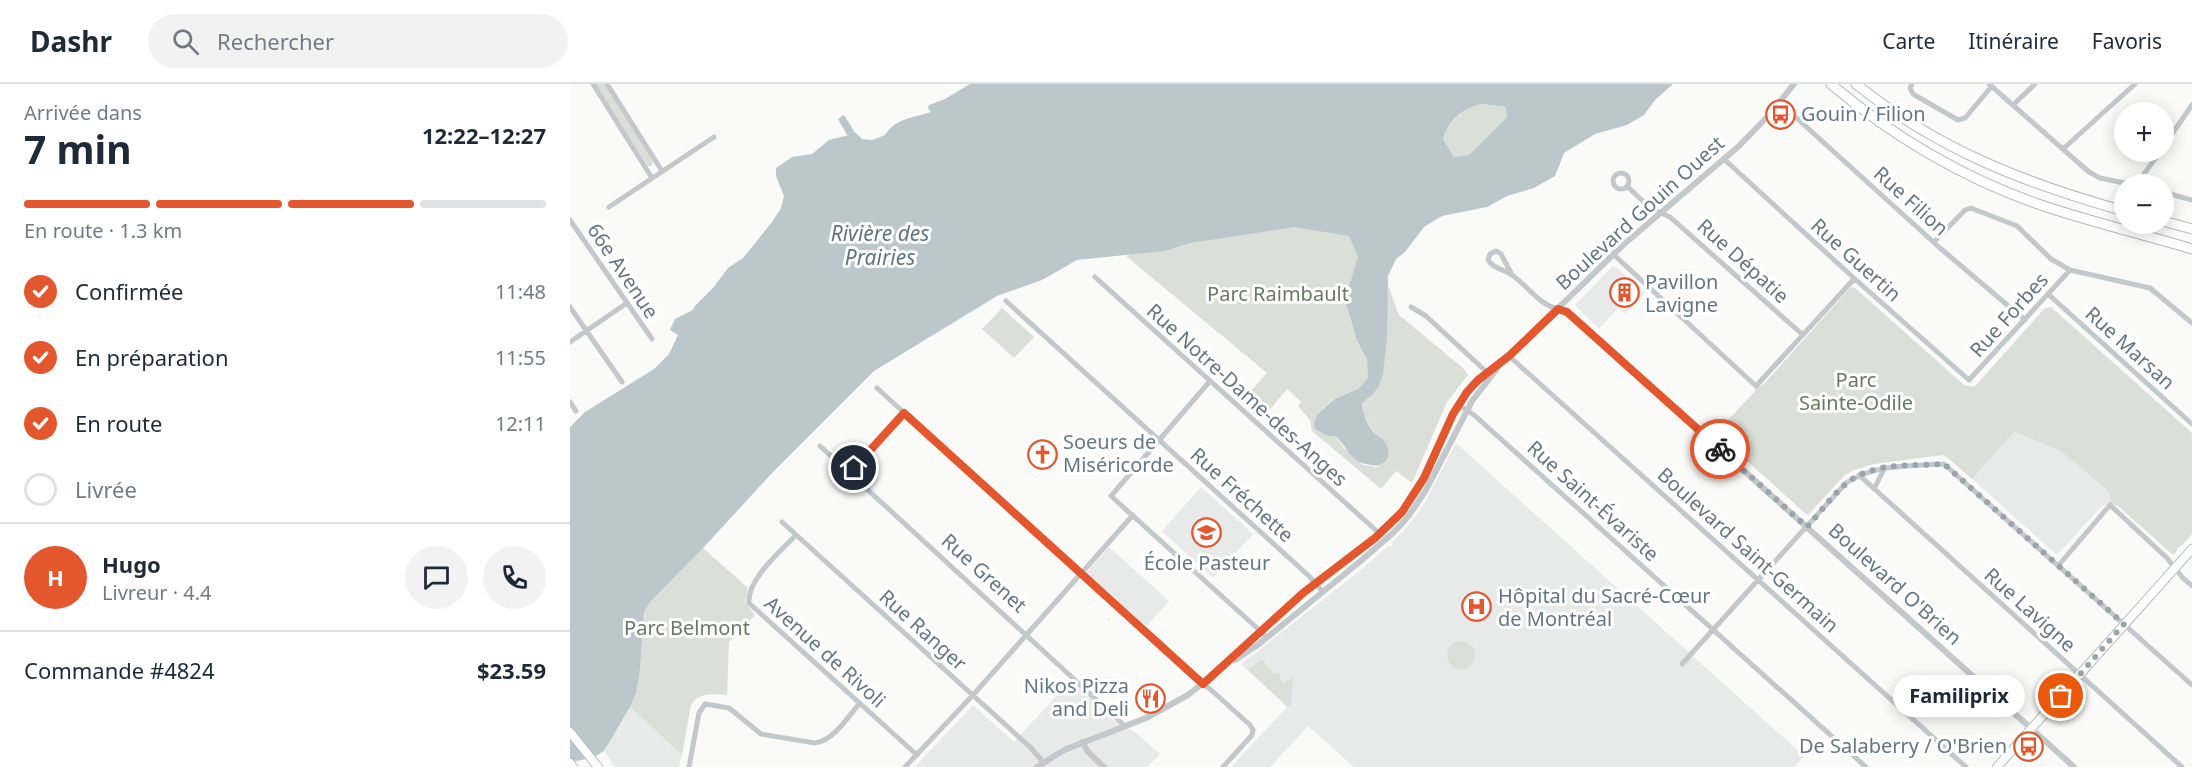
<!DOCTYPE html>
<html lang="fr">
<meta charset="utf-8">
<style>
:root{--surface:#fff;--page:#f2f2f3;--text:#1f2937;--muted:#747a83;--line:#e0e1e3;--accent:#e4572e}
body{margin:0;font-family:"Noto Sans",sans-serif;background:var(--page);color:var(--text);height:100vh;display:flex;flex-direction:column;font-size:22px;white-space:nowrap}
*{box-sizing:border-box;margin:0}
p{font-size:20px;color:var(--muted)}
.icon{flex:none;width:33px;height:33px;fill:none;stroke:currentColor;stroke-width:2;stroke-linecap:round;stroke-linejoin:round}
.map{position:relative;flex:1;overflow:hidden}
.side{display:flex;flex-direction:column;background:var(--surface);width:570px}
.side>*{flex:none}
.buttons{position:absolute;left:1544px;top:18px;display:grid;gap:12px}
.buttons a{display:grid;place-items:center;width:60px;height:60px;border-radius:50%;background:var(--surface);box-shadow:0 3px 15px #0003;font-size:30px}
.pin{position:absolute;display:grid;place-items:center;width:51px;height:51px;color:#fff;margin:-26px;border:3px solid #fff;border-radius:50%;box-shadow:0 2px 6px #0007}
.courier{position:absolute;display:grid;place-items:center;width:60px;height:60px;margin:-30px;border:4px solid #e4572e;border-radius:50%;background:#fff;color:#222;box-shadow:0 2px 8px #0007}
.bubble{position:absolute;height:42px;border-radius:21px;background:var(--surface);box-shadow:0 3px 15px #0003;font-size:20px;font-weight:700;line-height:42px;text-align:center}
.summary em{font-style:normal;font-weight:700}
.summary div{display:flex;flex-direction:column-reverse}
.summary{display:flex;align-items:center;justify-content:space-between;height:102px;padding:0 24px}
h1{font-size:39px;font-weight:700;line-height:45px}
.bar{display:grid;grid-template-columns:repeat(4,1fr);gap:9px 6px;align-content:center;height:72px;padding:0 24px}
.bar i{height:8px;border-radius:4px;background:var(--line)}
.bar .active{background:var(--accent)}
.bar p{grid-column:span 4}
.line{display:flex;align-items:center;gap:15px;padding:0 24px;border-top:2px solid var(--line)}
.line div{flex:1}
.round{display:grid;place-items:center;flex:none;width:63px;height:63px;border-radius:32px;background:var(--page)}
ol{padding:0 24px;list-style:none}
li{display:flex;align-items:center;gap:18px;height:66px}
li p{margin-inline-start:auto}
li .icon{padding:6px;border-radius:50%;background:var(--accent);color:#fff;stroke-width:4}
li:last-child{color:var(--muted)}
li i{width:33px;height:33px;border:3px solid var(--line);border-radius:50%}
header{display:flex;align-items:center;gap:36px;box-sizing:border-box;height:84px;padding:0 30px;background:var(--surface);border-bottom:2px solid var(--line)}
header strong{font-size:28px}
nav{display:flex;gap:33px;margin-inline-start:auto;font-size:21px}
.search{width:420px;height:54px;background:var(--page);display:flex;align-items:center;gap:15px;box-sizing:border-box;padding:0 21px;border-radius:33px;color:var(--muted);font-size:22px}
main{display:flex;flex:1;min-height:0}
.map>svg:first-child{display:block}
.built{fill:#e8e9e9}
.green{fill:#dadfd7}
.water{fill:#bbc7cb;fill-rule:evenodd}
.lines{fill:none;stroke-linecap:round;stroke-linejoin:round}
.secondary-casing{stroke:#b3babf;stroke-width:10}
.primary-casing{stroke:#b5babe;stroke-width:10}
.motorway-casing{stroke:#b4b9bd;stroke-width:11}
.minor{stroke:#c3c8cc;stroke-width:5}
.tertiary{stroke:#c3c8cc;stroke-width:6}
.secondary{stroke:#fff;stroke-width:8}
.primary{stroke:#fff;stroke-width:8}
.motorway{stroke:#fff;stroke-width:9}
.done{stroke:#99a4ac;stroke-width:6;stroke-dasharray:0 10.8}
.route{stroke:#e4572e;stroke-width:8}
.labels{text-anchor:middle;stroke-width:6;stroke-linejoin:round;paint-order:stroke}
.poi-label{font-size:20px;fill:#657683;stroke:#fff;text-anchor:start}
.street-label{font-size:20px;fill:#657683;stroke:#fff}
.park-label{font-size:20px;fill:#687a64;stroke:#fff}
.water-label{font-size:21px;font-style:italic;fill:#60757c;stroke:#fff}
</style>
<header>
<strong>Dashr</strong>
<div class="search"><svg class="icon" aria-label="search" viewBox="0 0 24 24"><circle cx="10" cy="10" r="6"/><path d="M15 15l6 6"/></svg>Rechercher</div>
<nav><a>Carte</a><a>Itinéraire</a><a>Favoris</a></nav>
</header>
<main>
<section class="side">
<div class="summary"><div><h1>7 min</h1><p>Arrivée dans</p></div><em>12:22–12:27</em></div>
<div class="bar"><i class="active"></i><i class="active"></i><i class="active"></i><i></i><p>En route · 1.3 km</p></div>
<ol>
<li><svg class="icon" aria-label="check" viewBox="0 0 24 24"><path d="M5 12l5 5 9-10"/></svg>Confirmée<p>11:48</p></li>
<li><svg class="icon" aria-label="check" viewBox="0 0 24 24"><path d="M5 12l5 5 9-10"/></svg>En préparation<p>11:55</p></li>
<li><svg class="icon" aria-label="check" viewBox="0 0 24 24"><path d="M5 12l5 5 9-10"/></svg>En route<p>12:11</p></li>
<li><i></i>Livrée</li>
</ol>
<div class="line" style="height:108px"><b class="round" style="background:var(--accent);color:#fff">H</b><div><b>Hugo</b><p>Livreur · 4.4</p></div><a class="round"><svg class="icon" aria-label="chat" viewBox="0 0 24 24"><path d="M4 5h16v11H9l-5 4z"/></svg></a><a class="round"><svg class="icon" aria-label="phone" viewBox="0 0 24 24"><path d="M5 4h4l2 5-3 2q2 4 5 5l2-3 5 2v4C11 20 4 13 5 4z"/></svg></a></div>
<div class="line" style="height:78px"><div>Commande #4824</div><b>$23.59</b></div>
</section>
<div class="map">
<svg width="1622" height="683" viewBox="0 0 1622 683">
<rect width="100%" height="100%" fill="#fafaf8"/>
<path class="built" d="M 1042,183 L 1047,184 L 1075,209 L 1055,230 L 1048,224 L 1029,245 L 1005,221 Z
M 1444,348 L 1491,367 L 1540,409 L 1540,419 L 1531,423 L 1487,471 L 1402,395 Z
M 886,359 L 1234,672 L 1224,683 L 784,683 L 738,642 L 700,683 L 661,683 L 717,623 L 671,580 L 792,485 L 819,461 L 820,463 L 823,461 L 821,459 L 836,444 L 853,422 Z
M 631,403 L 683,450 L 643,494 L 592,447 Z
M 539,463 L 599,517 L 577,542 L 516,489 Z
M 501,596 L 545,637 L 566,649 L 590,670 L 577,683 L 345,683 L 403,621 L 444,658 Z
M 60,623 L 112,671 L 109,683 L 45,683 L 34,667 Z"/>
<path class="green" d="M 25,0 L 35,0 L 83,77 L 82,82 L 78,82 Z
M 912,20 L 937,23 L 937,33 L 899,71 L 884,73 L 872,55 C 879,36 892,25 912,20 Z
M 724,138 L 780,151 L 788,173 L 778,228 L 787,257 L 797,275 L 798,294 L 788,305 L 763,315 L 747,331 L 758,352 L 766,352 L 774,364 L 793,381 L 807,383 L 804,349 L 791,325 L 792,319 L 802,311 L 813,290 L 818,201 L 829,231 L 893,284 L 898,291 L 877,318 L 842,399 L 826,387 L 811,405 L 742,347 L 740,336 L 728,322 L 731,318 L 717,305 L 691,336 L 671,318 L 697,289 L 556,172 L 627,148 Z
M 1281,203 L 1285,204 L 1394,301 L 1403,303 L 1407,300 L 1475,224 L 1481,223 L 1622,349 L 1622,450 L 1610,463 L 1609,462 L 1605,470 L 1602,470 L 1548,422 L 1540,419 L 1540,409 L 1491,367 L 1444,348 L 1402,395 L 1378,374 L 1373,371 L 1304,380 L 1284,386 L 1275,391 L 1239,430 L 1236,430 L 1146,349 L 1185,307 L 1185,304 L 1193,301 Z
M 432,224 L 464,253 L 444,274 L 412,245 Z
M 133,464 L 178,504 L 175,518 L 185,531 L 159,558 L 157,611 C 143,610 129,608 121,621 L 112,671 L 60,623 L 66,609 L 70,586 L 74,528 L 81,517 Z
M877 571a14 14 0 1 1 28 0a14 14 0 1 1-28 0Z
M 691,575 L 704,590 L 707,588 L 711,591 L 709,593 L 714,599 L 723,593 L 721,621 L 718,623 L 678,586 Z"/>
<path class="water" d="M 400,0 L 1103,0 L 1085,16 L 1074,31 L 1057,41 L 1025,50 L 994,69 L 985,92 L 964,104 L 937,112 L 917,123 L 872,132 L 854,143 L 835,168 L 826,175 L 818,192 L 817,254 L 813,290 L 809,302 L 802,311 L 792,319 C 791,327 799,343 804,349 C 808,353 813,354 815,358 C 823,372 816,383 801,381 C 780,378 779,366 766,352 L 758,352 L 745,345 L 744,340 L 747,331 L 764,315 L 788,305 L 798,294 L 797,275 L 787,257 L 776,220 L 778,206 L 788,173 L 779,152 L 724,143 L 620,159 L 594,167 L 507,176 L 472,196 L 427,212 L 304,287 L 203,388 L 133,464 L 81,517 L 74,528 L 70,586 L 66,609 L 60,623 L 34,667 L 22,674 L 0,678 L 0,343 L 15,328 L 84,285 L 99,270 L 108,251 L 100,246 L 105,235 L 123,226 L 125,222 L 143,204 L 158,184 L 173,174 L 202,138 L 211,124 L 214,112 L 206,92 L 206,84 L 222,73 L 242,70 L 259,56 L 279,51 L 277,51 L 268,35 L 274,31 L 284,47 L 283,49 L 285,48 L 292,55 L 302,56 L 315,51 C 326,34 343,34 361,28 L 358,24 L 359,21 L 375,15 ZM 912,20 L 936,23 L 937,33 L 899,71 L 884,73 L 873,55 C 879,35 892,25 912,20 Z"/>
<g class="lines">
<defs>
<path id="secondary" d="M 1427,683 L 1622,465"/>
<path id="primary" d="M 0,648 L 28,683
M 0,679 L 3,683"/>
<path id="motorway" d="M 1261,0 C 1321,51 1390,92 1465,119 C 1516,137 1570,149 1622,165
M 1286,0 C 1367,65 1454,99 1554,127
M 1593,137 L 1622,145"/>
</defs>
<use href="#secondary" class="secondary-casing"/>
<use href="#primary" class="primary-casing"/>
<use href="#motorway" class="motorway-casing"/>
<path class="minor" d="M 23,0 L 82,94
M 37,0 L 92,87
M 1342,0 L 1340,4 L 1343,10 L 1388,36 L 1395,34 L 1422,2
M 1419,0 L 1519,88 L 1530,94 L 1559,100
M 1209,18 L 1370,164 L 1455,236
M 1443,21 L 1465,0
M 1593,63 L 1622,21
M 1493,65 L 1565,0
M 1155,76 L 1286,196 L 1399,296 L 1500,186
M1043 97a8 8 0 1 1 16 0a8 8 0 1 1-16 0Z
M 1571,100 L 1574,90 L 1590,68
M 1057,102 L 1080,124 L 1100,133 L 1233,251
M 1593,108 L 1622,116
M 39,123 L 144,53
M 0,136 L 82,255
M 1364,158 L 1395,126 L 1401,124 L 1447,142 L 1481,175 L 1500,186 L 1580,204 L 1622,239
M 1043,170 L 1186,302 L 1284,195
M 941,189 L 931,170 L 926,167 L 920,170 L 918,176 C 923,185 934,185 942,191 C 958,202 968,220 988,225
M 525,193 L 810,450
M 1478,210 L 1622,340
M 436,217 L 739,492 L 753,508
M 0,223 L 52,298
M 841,223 L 856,232 L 921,292
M 0,258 L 57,219
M 939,272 L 1396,683
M 640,297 L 541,412 L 697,553
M 307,304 L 625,595 L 640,605 L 680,641 L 683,646 L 682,651 L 653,683
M 0,318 L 6,327
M 889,321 L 904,331 L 1296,683
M 250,362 L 555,642
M 279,388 L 334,329
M 1289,391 L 1612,683
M 1304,405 L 1315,383
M 212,438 L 461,664 L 473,678
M 226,451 C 211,467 177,495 179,519 L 347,671
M 1488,482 L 1540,421 L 1597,474 L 1613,494 L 1622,502
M 1112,580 L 1276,399 C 1305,380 1340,382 1374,380 L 1622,601
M 119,683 L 129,629 L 135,620 L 159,624 L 191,650 L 245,659 C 263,657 278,633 289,620
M 335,683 L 403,611 L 563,431"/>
<path class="tertiary" d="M 988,225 L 997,228 L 1504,683
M 665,576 L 689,560 L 793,475 L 823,449 L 838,433 L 856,406 L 902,317 L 927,285
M 512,658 L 518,668 L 534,683
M 467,683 L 494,666 L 576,634 L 618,611 L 653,583 L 733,509 L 818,443 L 832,428 L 847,406 L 886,324 L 901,304 L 939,272 L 1053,161 L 1169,62 L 1201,29 L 1224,0"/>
<use href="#secondary" class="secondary"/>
<use href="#primary" class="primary"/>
<use href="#motorway" class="motorway"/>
</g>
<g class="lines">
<path class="done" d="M 1150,365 L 1237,443 C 1250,429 1263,410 1278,398 C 1304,378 1343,382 1374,380 L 1554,540 L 1491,612"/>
<path class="route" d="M 284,384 L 334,329 L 633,600 L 733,509 L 805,454 L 832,428 L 854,394 L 883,330 L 897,308 L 908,296 L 939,272 L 988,225 L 997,228 L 1150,365"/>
</g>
<defs>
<symbol id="bus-ring" viewBox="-11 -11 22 22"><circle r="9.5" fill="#fff" stroke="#e4572e" stroke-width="1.5"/><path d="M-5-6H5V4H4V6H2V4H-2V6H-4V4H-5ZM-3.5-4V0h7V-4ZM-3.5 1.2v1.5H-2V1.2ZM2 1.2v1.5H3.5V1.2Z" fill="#e4572e"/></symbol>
<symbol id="building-ring" viewBox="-11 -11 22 22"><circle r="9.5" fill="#fff" stroke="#e4572e" stroke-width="1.5"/><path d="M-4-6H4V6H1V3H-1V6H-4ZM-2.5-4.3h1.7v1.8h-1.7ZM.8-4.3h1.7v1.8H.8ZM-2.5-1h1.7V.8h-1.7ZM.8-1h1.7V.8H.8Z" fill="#e4572e"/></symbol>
<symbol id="church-ring" viewBox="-11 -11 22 22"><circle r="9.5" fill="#fff" stroke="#e4572e" stroke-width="1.5"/><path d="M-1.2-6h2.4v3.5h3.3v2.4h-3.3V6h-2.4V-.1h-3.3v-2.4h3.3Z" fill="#e4572e"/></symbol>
<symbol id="school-ring" viewBox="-11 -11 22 22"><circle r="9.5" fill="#fff" stroke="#e4572e" stroke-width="1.5"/><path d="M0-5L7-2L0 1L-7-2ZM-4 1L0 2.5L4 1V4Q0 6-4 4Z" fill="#e4572e"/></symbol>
<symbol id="hospital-ring" viewBox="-11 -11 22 22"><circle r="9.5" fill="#fff" stroke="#e4572e" stroke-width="1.5"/><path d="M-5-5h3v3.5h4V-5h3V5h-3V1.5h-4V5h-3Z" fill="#e4572e"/></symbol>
<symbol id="restaurant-ring" viewBox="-11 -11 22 22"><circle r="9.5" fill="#fff" stroke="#e4572e" stroke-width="1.5"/><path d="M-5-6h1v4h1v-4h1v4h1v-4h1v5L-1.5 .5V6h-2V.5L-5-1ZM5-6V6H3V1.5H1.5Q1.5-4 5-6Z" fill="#e4572e"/></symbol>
</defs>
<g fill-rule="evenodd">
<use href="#bus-ring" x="1194" y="14" width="33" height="33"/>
<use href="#building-ring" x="1038" y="192" width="33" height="33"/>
<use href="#church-ring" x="456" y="354" width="33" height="33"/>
<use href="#school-ring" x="620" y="432" width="33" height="33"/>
<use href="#hospital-ring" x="890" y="506" width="33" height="33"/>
<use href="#restaurant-ring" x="564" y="598" width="33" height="33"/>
<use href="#bus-ring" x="1442" y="646" width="33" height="33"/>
</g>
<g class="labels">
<g class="poi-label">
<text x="1231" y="37">Gouin / Filion</text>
<text x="1075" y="205">Pavillon<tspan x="1075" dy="23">Lavigne</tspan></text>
<text x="493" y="365">Soeurs de<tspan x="493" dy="23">Miséricorde</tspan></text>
<text x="637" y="486" text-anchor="middle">École Pasteur</text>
<text x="928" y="519">Hôpital du Sacré-Cœur<tspan x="928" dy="23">de Montréal</tspan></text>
<text x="559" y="609" text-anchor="end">Nikos Pizza<tspan x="559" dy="23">and Deli</tspan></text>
<text x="1437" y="669" text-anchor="end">De Salaberry / O'Brien</text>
</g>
<g class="street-label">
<text transform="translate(1341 117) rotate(42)" y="7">Rue Filion</text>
<text transform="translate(1070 129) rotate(-42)" y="7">Boulevard Gouin Ouest</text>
<text transform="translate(1286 176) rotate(42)" y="7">Rue Guertin</text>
<text transform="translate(1173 177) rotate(42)" y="7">Rue Dépatie</text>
<text transform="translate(53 187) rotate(56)" y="7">66e Avenue</text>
<text transform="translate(1439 231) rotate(-48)" y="7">Rue Forbes</text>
<text transform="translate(1560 264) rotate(42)" y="7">Rue Marsan</text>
<text transform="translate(677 311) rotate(42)" y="7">Rue Notre-Dame-des-Anges</text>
<text transform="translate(672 411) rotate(42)" y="7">Rue Fréchette</text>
<text transform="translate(1023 417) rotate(42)" y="7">Rue Saint-Évariste</text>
<text transform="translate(1178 466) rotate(42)" y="7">Boulevard Saint-Germain</text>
<text transform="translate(414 489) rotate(42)" y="7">Rue Grenet</text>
<text transform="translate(1325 500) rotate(42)" y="7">Boulevard O'Brien</text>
<text transform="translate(1460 526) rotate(42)" y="7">Rue Lavigne</text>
<text transform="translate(353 546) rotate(42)" y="7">Rue Ranger</text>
<text transform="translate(255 568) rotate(42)" y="7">Avenue de Rivoli</text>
</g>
<g class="park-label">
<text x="708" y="217">Parc Raimbault</text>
<text x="1286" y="303">Parc<tspan x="1286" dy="23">Sainte-Odile</tspan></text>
<text x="117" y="551">Parc Belmont</text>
</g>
<g class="water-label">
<text x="310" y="157">Rivière des<tspan x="310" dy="24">Prairies</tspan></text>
</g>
</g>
</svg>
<div class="buttons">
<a>+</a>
<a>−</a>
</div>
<div class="pin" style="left:1491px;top:612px;background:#ea580c"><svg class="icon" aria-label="bag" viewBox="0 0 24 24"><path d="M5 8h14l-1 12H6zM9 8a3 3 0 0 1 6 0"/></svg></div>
<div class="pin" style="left:284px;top:384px;background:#1f2937"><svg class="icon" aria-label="home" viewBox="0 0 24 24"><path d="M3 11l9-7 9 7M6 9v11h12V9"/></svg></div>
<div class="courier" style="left:1150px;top:365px"><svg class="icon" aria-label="bike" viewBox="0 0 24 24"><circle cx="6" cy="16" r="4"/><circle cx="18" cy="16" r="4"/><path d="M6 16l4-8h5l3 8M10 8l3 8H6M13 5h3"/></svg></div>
<div class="bubble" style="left:1323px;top:591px;width:132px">Familiprix</div>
</div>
</main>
